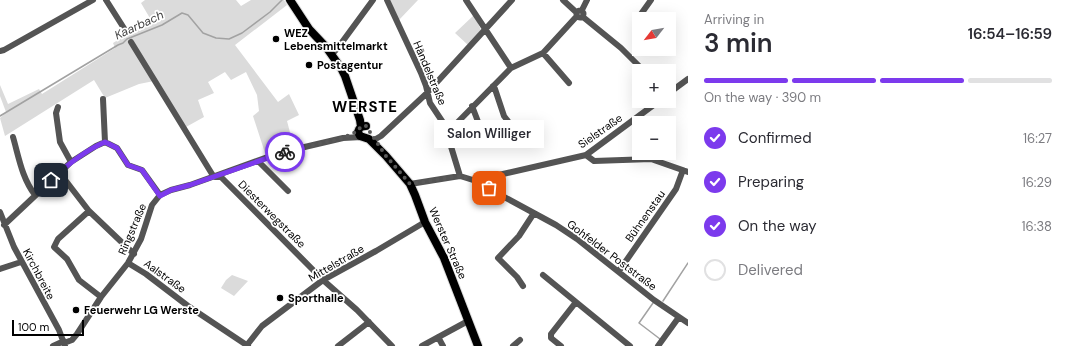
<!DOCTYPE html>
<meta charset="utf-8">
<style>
:root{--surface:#fff;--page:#f7f7f7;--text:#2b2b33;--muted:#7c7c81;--line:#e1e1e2;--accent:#7c3aed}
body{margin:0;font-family:"DM Sans",sans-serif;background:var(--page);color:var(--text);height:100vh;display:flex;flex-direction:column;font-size:15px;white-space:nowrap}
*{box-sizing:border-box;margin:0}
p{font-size:13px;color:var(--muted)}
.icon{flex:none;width:22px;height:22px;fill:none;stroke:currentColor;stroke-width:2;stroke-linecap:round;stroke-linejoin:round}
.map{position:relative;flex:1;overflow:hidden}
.details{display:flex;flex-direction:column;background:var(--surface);width:380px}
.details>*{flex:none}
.needle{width:26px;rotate:239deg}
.controls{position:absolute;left:632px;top:12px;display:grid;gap:8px}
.controls a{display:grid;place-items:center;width:44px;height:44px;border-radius:0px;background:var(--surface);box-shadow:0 4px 16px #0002;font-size:20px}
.scale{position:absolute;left:12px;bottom:10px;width:72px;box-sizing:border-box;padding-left:4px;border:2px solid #000;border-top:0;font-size:11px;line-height:14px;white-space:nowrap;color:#000;-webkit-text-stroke:3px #fff;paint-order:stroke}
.pin{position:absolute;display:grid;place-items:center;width:34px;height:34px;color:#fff;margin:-17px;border-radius:8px;box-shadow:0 2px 6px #0006}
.courier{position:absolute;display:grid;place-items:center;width:40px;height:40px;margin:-20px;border:3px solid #7c3aed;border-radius:50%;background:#fff;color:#222;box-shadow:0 1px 5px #0007}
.bubble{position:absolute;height:28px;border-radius:0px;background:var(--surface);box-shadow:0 4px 16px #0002;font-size:13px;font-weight:600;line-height:28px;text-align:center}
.overview em{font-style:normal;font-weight:600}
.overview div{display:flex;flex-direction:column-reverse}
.overview{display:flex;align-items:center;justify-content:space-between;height:68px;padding:0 16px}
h1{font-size:26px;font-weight:600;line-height:30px}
.bar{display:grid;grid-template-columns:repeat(4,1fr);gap:6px 4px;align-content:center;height:48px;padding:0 16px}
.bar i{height:5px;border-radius:3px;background:var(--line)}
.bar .current{background:var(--accent)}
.bar p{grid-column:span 4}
ol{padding:0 16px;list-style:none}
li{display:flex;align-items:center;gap:12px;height:44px}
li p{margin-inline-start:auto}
li .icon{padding:4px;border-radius:50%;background:var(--accent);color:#fff;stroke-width:4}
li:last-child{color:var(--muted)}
li i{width:22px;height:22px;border:2px solid var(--line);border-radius:50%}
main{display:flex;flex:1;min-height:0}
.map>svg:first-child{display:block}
.green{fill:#dbdbdb}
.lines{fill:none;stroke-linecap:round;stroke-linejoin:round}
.stream{stroke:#a2a2a2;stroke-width:1.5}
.major-casing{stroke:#dbdbdb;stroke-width:10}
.minor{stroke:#545454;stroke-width:6}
.major{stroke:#000;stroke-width:8}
.done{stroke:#595959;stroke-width:4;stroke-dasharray:0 7.2}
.route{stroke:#7c3aed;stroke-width:5}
.poi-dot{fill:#000;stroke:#fff;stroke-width:1.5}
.labels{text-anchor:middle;stroke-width:3.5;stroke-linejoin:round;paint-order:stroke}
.poi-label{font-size:11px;font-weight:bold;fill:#000;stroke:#fff;text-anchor:start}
.street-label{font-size:11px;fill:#000;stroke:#fff}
.water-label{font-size:12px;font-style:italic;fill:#434343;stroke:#fff}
.district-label{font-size:15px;font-weight:bold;letter-spacing:1px;fill:#000;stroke:#fff}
</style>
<main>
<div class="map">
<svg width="688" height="346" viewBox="0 0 688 346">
<rect width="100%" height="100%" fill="#fff"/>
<path class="green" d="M 145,0 L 236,0 L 241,6 L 251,0 L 284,0 L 287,5 L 235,45 L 278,102 L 289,94 L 299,115 L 287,121 L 293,144 L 283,146 L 265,153 L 253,116 L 259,111 L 257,95 L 246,72 L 231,80 L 225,72 L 208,82 L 214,93 L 198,100 L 204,117 L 186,127 L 154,81 L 139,84 L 105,98 L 94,80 L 5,136 L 0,118 L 6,112 L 0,96 L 0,85 L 8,104 L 39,89 L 42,94 L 115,48 L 113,43 L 151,20 L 141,3 Z
M 390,0 L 418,0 L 399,20 Z
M 474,15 L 481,30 L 468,45 L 455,33 Z
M 232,275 L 248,281 L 234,296 L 221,288 L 226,280 Z"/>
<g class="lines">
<path class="stream" d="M 0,116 L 118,45 L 123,43 L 127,39 L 162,25 L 182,13 L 188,15 L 203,33 L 216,38 L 229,39 L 242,33 L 270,12 L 282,0
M 663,301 L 688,263
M 653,303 L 639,323 L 660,339"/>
<defs>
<path id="major" d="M 290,0 L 309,29 L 326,47 L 341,68 L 345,76 L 360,120 L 361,127
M 366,126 C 361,126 359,128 358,132 L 360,136 L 369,139 L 386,156 L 410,184 L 415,195 L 425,222 L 444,258 L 478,346"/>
</defs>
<use href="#major" class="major-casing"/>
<path class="minor" d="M 106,0 L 127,33
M 387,0 L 421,73 L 426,86 L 430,103 L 444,124 L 448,132 L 449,140 L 460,176
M 466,0 L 511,68
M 563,0 L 576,12
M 582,10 L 587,0
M576.5 14a3.5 3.5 0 1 1 7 0a3.5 3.5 0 1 1-7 0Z
M 641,14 L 651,0
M 583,17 L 621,48 L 644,71
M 131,42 L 212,174 L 215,177 L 221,177 L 323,280 L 357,310 L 392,346
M 0,51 L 4,50 L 93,0
M 543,53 L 569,83
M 332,54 L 337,49 L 373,0
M 493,86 L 495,89 L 504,116 L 517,133
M 669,93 L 688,79
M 103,99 L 105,142
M 472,106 L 482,132
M 58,107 L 56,113 L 60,142 L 71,162
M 448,132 L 511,68 L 543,53 L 576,17
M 13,137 C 19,158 22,178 35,195
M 374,140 L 381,136 L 427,93 L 512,0
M 586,155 L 594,161 L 651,159 L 688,172
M 258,161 L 288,191
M 59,172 L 89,211 L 134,254
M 478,182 L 481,179 L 586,155 L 659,101
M 410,184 L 460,176 L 473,180 L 556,225 L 577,239 L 654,300 L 688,323
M 89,211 L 58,239 L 54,247 L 67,259 L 79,280 L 101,297
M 0,212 L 14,247 L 59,330 L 65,346
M 4,225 L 71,162 L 96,146 L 105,142 L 117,148 L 128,165 L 142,170 L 160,195
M 128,263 L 146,274 L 188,306 L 248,346
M 0,269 L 21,262
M 619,271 L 676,189 L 683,170
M 543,275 L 576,302
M 523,286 L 517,277 L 498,258 L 519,236 L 534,213
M 438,337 L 443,346
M 64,343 L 72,340 L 77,334 L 101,297 L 128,263 L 141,239 L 152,205 L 160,195 L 171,190 L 190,185 L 279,153 L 343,138 L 362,137
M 247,345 L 262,326 L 323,280 L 376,251 L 425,222
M 53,346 L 64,341
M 338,346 L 369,322
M 422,346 L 468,321
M 513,346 L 520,340
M 561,346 L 551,338 L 551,334 L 576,302 L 630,346
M 658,346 L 679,317"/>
<use href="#major" class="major"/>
</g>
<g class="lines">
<path class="done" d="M 285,152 L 343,138 L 356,132 L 362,126 L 366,126 L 386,156 L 410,184 L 460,176 L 473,180 L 489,188"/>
<path class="route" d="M 51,180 C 68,164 84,151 105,142 L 117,148 L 128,165 L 142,170 L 160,196 L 171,190 L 190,185 L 285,152"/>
</g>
<g class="poi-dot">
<circle cx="276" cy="39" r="4"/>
<circle cx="309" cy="65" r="4"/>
<circle cx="280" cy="298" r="4"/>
<circle cx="76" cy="310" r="4"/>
</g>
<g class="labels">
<g class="poi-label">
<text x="284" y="37">WEZ<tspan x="284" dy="13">Lebensmittelmarkt</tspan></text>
<text x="317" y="69">Postagentur</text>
<text x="288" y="302">Sporthalle</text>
<text x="84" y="314">Feuerwehr LG Werste</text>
</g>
<g class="street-label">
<text transform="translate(430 73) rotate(67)" y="4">Händelstraße</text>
<text transform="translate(600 131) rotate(-35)" y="4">Sielstraße</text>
<text transform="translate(272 214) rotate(45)" y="4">Diesterwegstraße</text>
<text transform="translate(645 216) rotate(-55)" y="4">Bühnenstau</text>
<text transform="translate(132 229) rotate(-67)" y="4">Ringstraße</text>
<text transform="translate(448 243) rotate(66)" y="4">Werster Straße</text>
<text transform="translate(612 255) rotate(37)" y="4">Gohfelder Poststraße</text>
<text transform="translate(336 263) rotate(-30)" y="4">Mittelstraße</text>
<text transform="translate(39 274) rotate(62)" y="4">Kirchbreite</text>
<text transform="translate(165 276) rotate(36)" y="4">Aalstraße</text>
</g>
<g class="water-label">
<text transform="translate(139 25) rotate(-25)" y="4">Kaarbach</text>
</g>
<g class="district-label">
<text x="365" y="112">WERSTE</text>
</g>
</g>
</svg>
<div class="controls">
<a><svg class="needle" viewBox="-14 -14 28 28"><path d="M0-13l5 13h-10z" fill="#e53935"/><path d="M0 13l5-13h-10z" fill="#7c7c81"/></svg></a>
<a>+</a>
<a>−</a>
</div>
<div class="scale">100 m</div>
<div class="pin" style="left:489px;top:188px;background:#ea580c"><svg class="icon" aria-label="bag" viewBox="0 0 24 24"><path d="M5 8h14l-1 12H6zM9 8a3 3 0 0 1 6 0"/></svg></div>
<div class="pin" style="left:51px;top:180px;background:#1f2937"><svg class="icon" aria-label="home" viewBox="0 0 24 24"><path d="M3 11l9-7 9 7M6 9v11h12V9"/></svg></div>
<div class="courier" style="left:285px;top:152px"><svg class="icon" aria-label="bike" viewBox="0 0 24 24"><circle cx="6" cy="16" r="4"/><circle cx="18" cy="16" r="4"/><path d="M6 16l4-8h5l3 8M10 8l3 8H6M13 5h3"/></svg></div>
<div class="bubble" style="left:434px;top:120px;width:110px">Salon Williger</div>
</div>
<section class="details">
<div class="overview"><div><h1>3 min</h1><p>Arriving in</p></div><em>16:54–16:59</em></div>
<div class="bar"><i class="current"></i><i class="current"></i><i class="current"></i><i></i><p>On the way · 390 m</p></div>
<ol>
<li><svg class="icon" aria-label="check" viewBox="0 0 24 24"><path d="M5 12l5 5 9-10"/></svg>Confirmed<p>16:27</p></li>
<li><svg class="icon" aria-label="check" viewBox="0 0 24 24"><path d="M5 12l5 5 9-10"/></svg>Preparing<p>16:29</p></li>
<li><svg class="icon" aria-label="check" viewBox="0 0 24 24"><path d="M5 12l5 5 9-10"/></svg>On the way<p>16:38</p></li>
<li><i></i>Delivered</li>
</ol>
</section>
</main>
